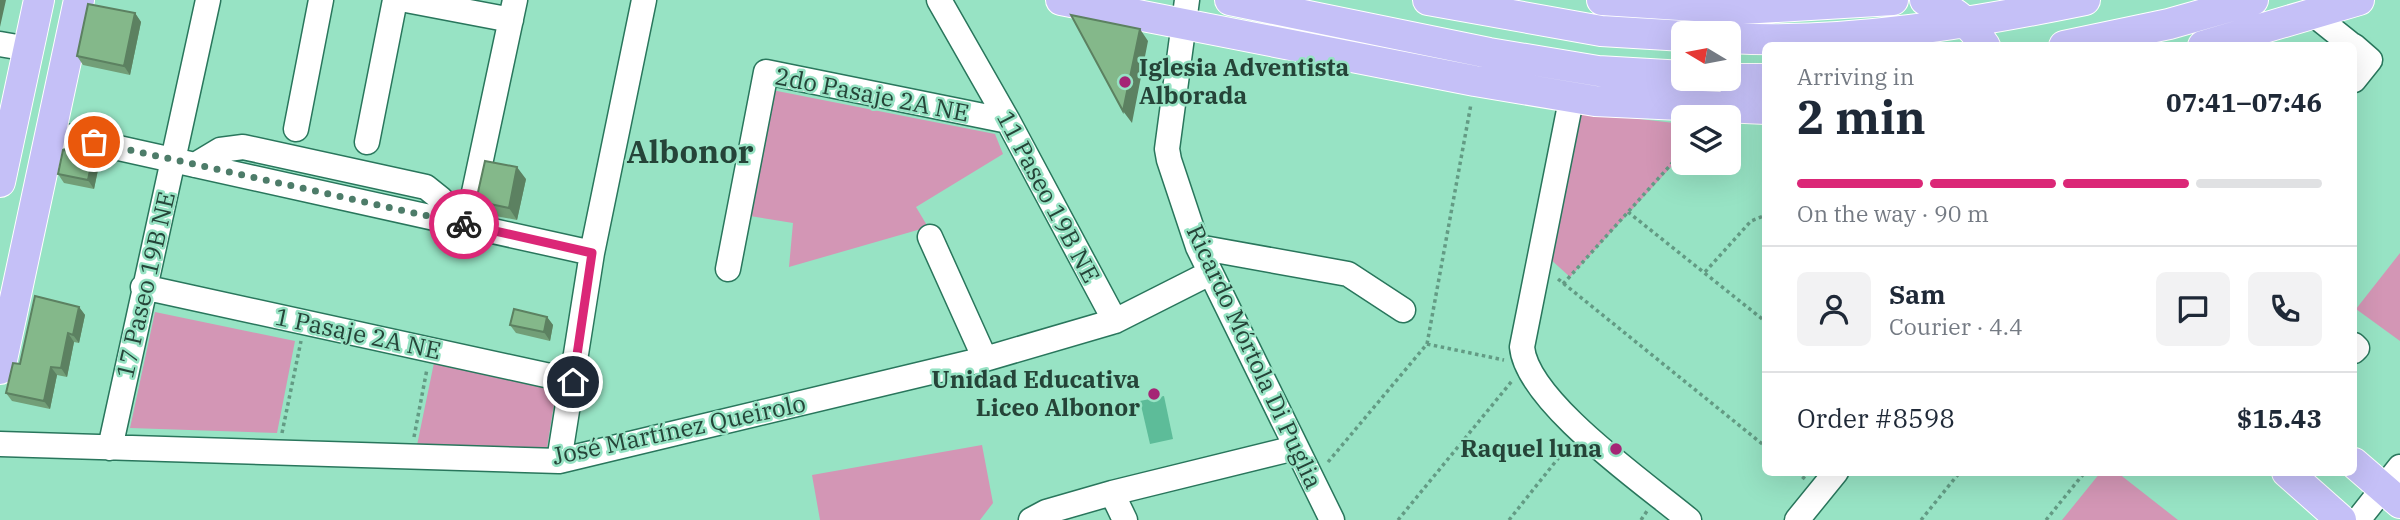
<!DOCTYPE html>
<meta charset="utf-8">
<style>
:root{--surface:#fff;--page:#f2f2f3;--text:#1f2937;--muted:#747a83;--line:#e0e1e3;--accent:#db2777}
body{margin:0;font-family:"IBM Plex Serif",serif;background:var(--page);color:var(--text);height:100vh;display:flex;flex-direction:column;font-size:26px;white-space:nowrap}
*{box-sizing:border-box;margin:0}
p{font-size:23px;color:var(--muted)}
.icon{flex:none;width:38px;height:38px;fill:none;stroke:currentColor;stroke-width:2;stroke-linecap:round;stroke-linejoin:round}
.map{position:relative;flex:1;overflow:hidden}
.sheet{position:absolute;left:1762px;top:42px;width:595px;height:434px;display:flex;flex-direction:column;background:var(--surface);border-radius:10px;box-shadow:0 7px 28px #0002}
.sheet>*{flex:none}
.needle{width:46px;rotate:280deg}
.fabs{position:absolute;left:1671px;top:21px;display:grid;gap:14px}
.fabs a{display:grid;place-items:center;width:70px;height:70px;border-radius:10px;background:var(--surface);box-shadow:0 7px 28px #0002;font-size:35px}
.pin{position:absolute;display:grid;place-items:center;width:60px;height:60px;color:#fff;margin:-30px;border:4px solid #fff;border-radius:50%;box-shadow:0 2px 7px #0007}
.courier{position:absolute;display:grid;place-items:center;width:70px;height:70px;margin:-35px;border:5px solid #db2777;border-radius:50%;background:#fff;color:#222;box-shadow:0 2px 9px #0007}
.summary em{font-style:normal;font-weight:800}
.summary div{display:flex;flex-direction:column-reverse}
.summary{display:flex;align-items:center;justify-content:space-between;height:119px;padding:0 35px}
h1{font-size:46px;font-weight:800;line-height:52px}
.bar{display:grid;grid-template-columns:repeat(4,1fr);gap:10px 7px;align-content:center;height:84px;padding:0 35px}
.bar i{height:9px;border-radius:5px;background:var(--line)}
.bar .on{background:var(--accent)}
.bar p{grid-column:span 4}
.line{display:flex;align-items:center;gap:18px;padding:0 35px;border-top:2px solid var(--line)}
.line div{flex:1}
.round{display:grid;place-items:center;flex:none;width:74px;height:74px;border-radius:10px;background:var(--page)}
.map>svg:first-child{display:block}
.green{fill:#d396b5}
.water{fill:#5dbc99}
.lines{fill:none;stroke-linecap:round;stroke-linejoin:round}
.minor-casing{stroke:#29765c;stroke-width:27}
.major-casing{stroke:#fff;stroke-width:32}
.path{stroke:#639b84;stroke-width:3.5;stroke-dasharray:3.5 3.5;stroke-linecap:butt}
.minor{stroke:#fff;stroke-width:24}
.major{stroke:#c5c0f7;stroke-width:30}
.wall{fill:#729e77}
.shaded-wall{fill:#5c8161}
.building{fill:#84b88a;stroke:#5c8161;stroke-width:2}
.done{stroke:#4d7c69;stroke-width:7;stroke-dasharray:0 12.6}
.route{stroke:#db2777;stroke-width:9}
.poi-dot{fill:#a52575;stroke:#97e3c4;stroke-width:2.5}
.labels{text-anchor:middle;stroke-width:5;stroke-linejoin:round;paint-order:stroke}
.poi-label{font-size:24px;font-weight:bold;fill:#254438;stroke:#97e3c4;text-anchor:end}
.street-label{font-size:24px;fill:#254438;stroke:#97e3c4}
.district-label{font-size:32px;font-weight:bold;fill:#254438;stroke:#97e3c4}
</style>
<div class="map">
<svg width="2400" height="520" viewBox="0 0 2400 520">
<rect width="100%" height="100%" fill="#97e3c4"/>
<path class="green" d="M 772,90 L 995,134 L 1003,154 L 916,207 L 928,227 L 789,267 L 793,223 L 750,216 Z
M 1579,112 L 1683,124 L 1683,154 L 1570,277 L 1548,257 Z
M 2400,253 L 2400,341 L 2356,309 Z
M 155,312 L 295,341 L 277,433 L 130,428 Z
M 435,358 L 557,386 L 546,454 L 416,450 Z
M 982,445 L 993,503 L 980,520 L 820,520 L 812,475 Z
M 2100,473 L 2118,473 L 2178,520 L 2062,520 Z"/>
<path class="water" d="M 1164,396 L 1173,439 L 1150,444 L 1140,401 Z"/>
<g class="lines">
<defs>
<path id="minor" d="M 406,0 L 511,20
M 939,0 L 1008,121 L 1115,321
M 1187,0 L 1167,149 L 1169,160 L 1198,247 L 1332,520
M 2313,14 L 2353,46
M 0,44 L 29,49
M 2354,46 L 2370,60 L 2354,80
M 1575,80 L 1522,347 C 1527,402 1646,484 1689,520
M 296,129 L 321,0
M 51,133 L 592,253
M 367,142 L 395,0
M 195,165 L 220,150 L 243,147 L 426,187 L 441,199 L 451,222
M 467,225 L 515,0
M 930,237 L 985,359
M 1198,247 L 1348,274 L 1403,310
M 728,269 L 766,72 L 1008,121
M 143,287 L 573,381
M 2354,345 L 2357,348 L 2354,351
M 0,444 L 559,461 L 985,359 L 1115,321 L 1210,273
M 110,448 L 208,0
M 559,461 L 592,253 L 644,0
M 1112,493 L 1125,520
M 1031,520 L 1046,512 L 1112,493 L 1295,448
M 1797,520 L 1836,472
M 2358,520 L 2400,467"/>
<path id="major" d="M 1061,0 L 1475,81 L 1595,101 L 1766,109
M 1230,0 L 1489,53 L 1598,71 L 1684,76
M 1428,0 L 1601,31 L 1684,36
M 1602,0 L 1742,9 L 1893,0
M 1925,0 C 1950,6 1971,24 1985,46
M 1729,38 C 1845,45 1972,23 2085,0
M 2064,46 L 2169,24 L 2253,0
M 2203,46 L 2359,0
M 1729,79 L 1766,79
M 0,182 L 39,0
M 0,369 L 79,0
M 2354,463 L 2400,503
M 2287,472 L 2341,520"/>
</defs>
<use href="#minor" class="minor-casing"/>
<use href="#major" class="major-casing"/>
<path class="path" d="M 1628,212 L 1766,322
M 1705,272 L 1751,221 L 1766,215
M 1558,279 L 1766,447
M 1563,284 L 1684,150
M 1427,344 L 1504,360
M 282,433 L 301,341
M 414,437 L 427,369
M 1328,462 L 1427,344 L 1471,104
M 1797,472 L 1805,479
M 1398,520 L 1512,381
M 1509,520 L 1568,446
M 1641,520 L 1647,511
M 1921,520 L 1960,472
M 2046,520 L 2085,472"/>
<use href="#minor" class="minor"/>
<use href="#major" class="major"/>
</g>
<path class="wall" d="M 135,13 L 141,22 L 130,75 L 83,65 L 77,56 Z
M 99,165 L 94,189 L 64,183 L 58,174 Z
M 526,179 L 517,220 L 485,214 L 476,201 Z
M 79,307 L 85,315 L 79,343 L 74,342 L 67,377 L 57,375 L 50,409 L 12,401 L 6,393 L 20,364 Z
M 547,317 L 553,325 L 550,341 L 516,333 L 510,325 Z"/>
<path class="shaded-wall" d="M 0,0 L 6,0 L 0,27 Z
M 135,13 L 141,22 L 130,75 L 124,66 Z
M 1140,29 L 1148,41 L 1132,123 L 1123,111 Z
M 1734,133 L 1740,142 L 1729,159 L 1729,141 Z
M 93,156 L 99,165 L 94,189 L 88,180 Z
M 517,167 L 526,179 L 517,220 L 509,208 Z
M 79,307 L 85,315 L 79,343 L 73,335 Z
M 547,317 L 553,325 L 550,341 L 544,332 Z
M 68,333 L 74,342 L 67,377 L 61,368 Z
M 51,367 L 57,375 L 50,409 L 44,401 Z"/>
<path class="building" d="M 88,4 L 135,13 L 124,66 L 77,56 Z
M 1071,15 L 1140,29 L 1123,111 Z
M 1729,133 L 1734,133 L 1729,141 Z
M 63,150 L 93,156 L 88,180 L 58,174 Z
M 485,161 L 517,167 L 509,208 L 476,201 Z
M 35,296 L 79,307 L 73,335 L 68,333 L 61,368 L 51,367 L 44,401 L 6,393 L 13,363 L 20,364 Z
M 514,309 L 547,317 L 544,332 L 510,325 Z"/>
<g class="lines">
<path class="done" d="M 94,142 L 464,224"/>
<path class="route" d="M 464,224 L 592,253 L 573,382"/>
</g>
<g class="poi-dot">
<circle cx="1125" cy="82" r="7"/>
<circle cx="1154" cy="394" r="7"/>
<circle cx="1616" cy="449" r="7"/>
</g>
<g class="labels">
<g class="poi-label">
<text x="1139" y="76" text-anchor="start">Iglesia Adventista<tspan x="1139" dy="28">Alborada</tspan></text>
<text x="1140" y="388">Unidad Educativa<tspan x="1140" dy="28">Liceo Albonor</tspan></text>
<text x="1602" y="457">Raquel luna</text>
</g>
<g class="street-label">
<text transform="translate(872 95) rotate(11)" y="8">2do Pasaje 2A NE</text>
<text transform="translate(1048 197) rotate(62)" y="8">11 Paseo 19B NE</text>
<text transform="translate(146 285) rotate(-77)" y="8">17 Paseo 19B NE</text>
<text transform="translate(358 334) rotate(12)" y="8">1 Pasaje 2A NE</text>
<text transform="translate(1254 357) rotate(65)" y="8">Ricardo Mórtola Di Puglia</text>
<text transform="translate(679 430) rotate(-12)" y="8">José Martínez Queirolo</text>
</g>
<g class="district-label">
<text x="690" y="163">Albonor</text>
</g>
</g>
</svg>
<div class="fabs">
<a><svg class="needle" viewBox="-14 -14 28 28"><path d="M0-13l5 13h-10z" fill="#e53935"/><path d="M0 13l5-13h-10z" fill="#747a83"/></svg></a>
<a><svg class="icon" aria-label="layers" viewBox="0 0 24 24"><path d="M12 4l9 5-9 5-9-5zM3 14l9 5 9-5"/></svg></a>
</div>
<div class="pin" style="left:94px;top:142px;background:#ea580c"><svg class="icon" aria-label="bag" viewBox="0 0 24 24"><path d="M5 8h14l-1 12H6zM9 8a3 3 0 0 1 6 0"/></svg></div>
<div class="pin" style="left:573px;top:382px;background:#1f2937"><svg class="icon" aria-label="home" viewBox="0 0 24 24"><path d="M3 11l9-7 9 7M6 9v11h12V9"/></svg></div>
<div class="courier" style="left:464px;top:224px"><svg class="icon" aria-label="bike" viewBox="0 0 24 24"><circle cx="6" cy="16" r="4"/><circle cx="18" cy="16" r="4"/><path d="M6 16l4-8h5l3 8M10 8l3 8H6M13 5h3"/></svg></div>
<section class="sheet">
<div class="summary"><div><h1>2 min</h1><p>Arriving in</p></div><em>07:41–07:46</em></div>
<div class="bar"><i class="on"></i><i class="on"></i><i class="on"></i><i></i><p>On the way · 90 m</p></div>
<div class="line" style="height:126px"><a class="round"><svg class="icon" aria-label="person" viewBox="0 0 24 24"><circle cx="12" cy="8" r="4"/><path d="M4 21q1-7 8-7t8 7"/></svg></a><div><b>Sam</b><p>Courier · 4.4</p></div><a class="round"><svg class="icon" aria-label="chat" viewBox="0 0 24 24"><path d="M4 5h16v11H9l-5 4z"/></svg></a><a class="round"><svg class="icon" aria-label="phone" viewBox="0 0 24 24"><path d="M5 4h4l2 5-3 2q2 4 5 5l2-3 5 2v4C11 20 4 13 5 4z"/></svg></a></div>
<div class="line" style="height:91px"><div>Order #8598</div><b>$15.43</b></div>
</section>
</div>
